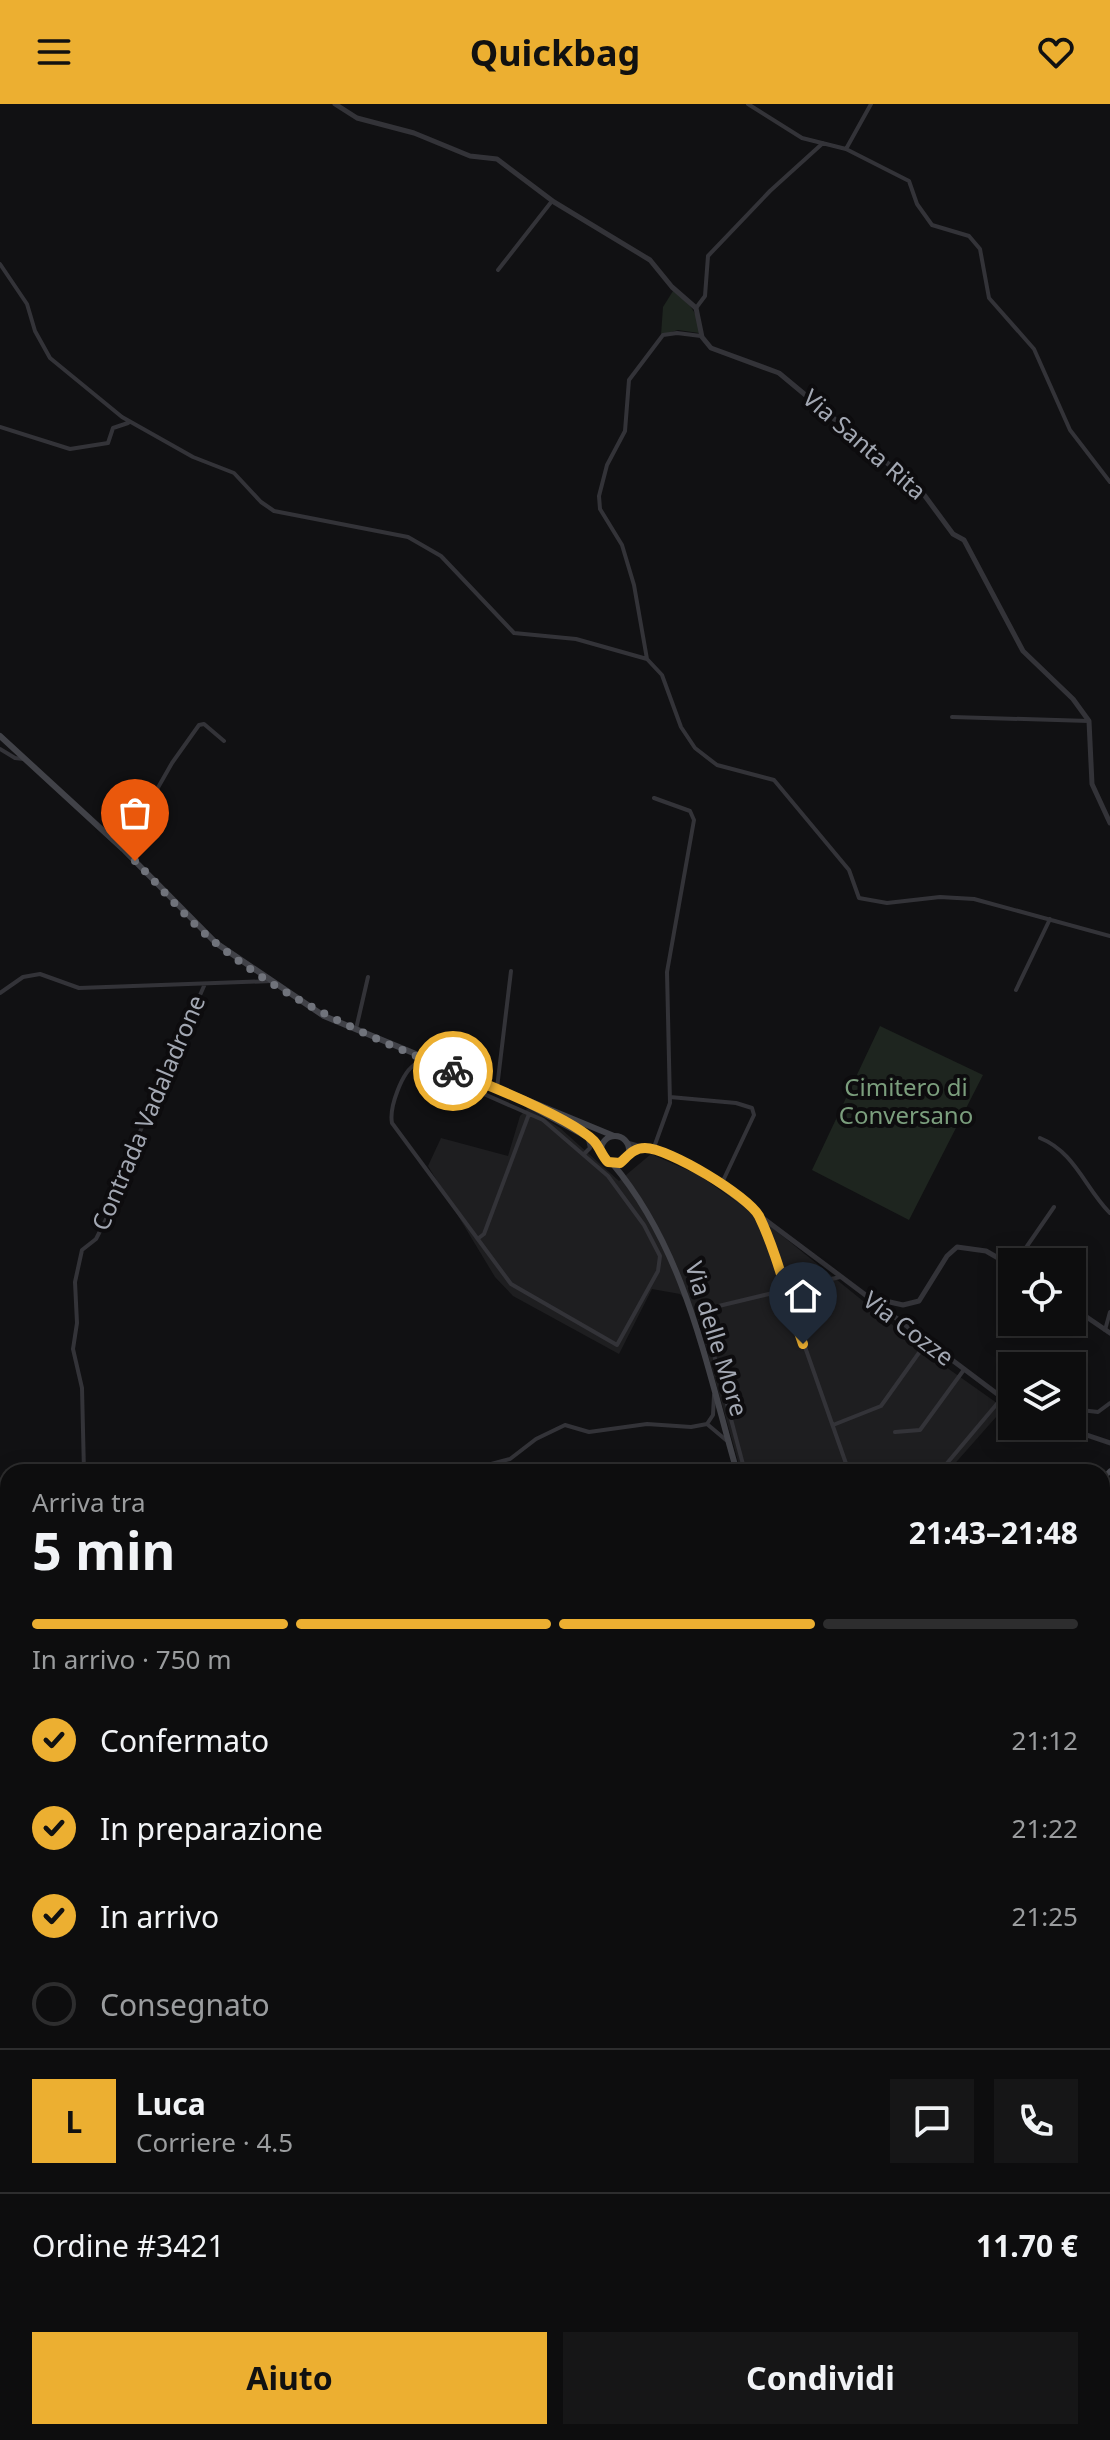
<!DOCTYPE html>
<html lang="it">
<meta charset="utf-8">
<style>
:root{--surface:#0d0d0e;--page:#161617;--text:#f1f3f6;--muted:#9a9c9e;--line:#2d2d2e;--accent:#ecaf31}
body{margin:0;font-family:"Noto Sans",sans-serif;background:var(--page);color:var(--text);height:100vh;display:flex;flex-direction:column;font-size:30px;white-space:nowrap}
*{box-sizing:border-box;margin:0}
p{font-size:26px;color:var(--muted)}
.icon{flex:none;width:44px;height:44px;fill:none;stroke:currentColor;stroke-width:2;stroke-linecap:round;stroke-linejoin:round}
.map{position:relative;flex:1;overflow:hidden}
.drawer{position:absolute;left:0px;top:1360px;width:1110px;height:976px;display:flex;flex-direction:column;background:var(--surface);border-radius:24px 24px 0 0;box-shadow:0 4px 20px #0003,0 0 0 2px var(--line)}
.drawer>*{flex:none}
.fabs{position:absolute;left:998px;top:1144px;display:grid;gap:16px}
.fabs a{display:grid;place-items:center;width:88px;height:88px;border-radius:0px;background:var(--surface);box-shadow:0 4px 20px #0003,0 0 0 2px var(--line);font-size:40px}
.pin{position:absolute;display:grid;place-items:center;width:68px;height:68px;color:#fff;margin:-82px -34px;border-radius:50% 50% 50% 0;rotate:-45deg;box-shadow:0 0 8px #0007}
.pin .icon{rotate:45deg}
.courier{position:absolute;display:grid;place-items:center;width:80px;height:80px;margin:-40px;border:6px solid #ecaf31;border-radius:50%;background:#fff;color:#222;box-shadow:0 2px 10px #0007}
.overview em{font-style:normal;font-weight:700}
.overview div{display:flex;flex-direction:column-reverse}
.overview{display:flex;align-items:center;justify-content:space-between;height:136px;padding:0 32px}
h1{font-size:52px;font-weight:700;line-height:60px}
.bar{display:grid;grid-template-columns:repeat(4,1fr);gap:12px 8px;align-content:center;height:96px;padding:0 32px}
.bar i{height:10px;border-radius:6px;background:var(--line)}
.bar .active{background:var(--accent)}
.bar p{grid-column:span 4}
.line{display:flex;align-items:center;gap:20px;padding:0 32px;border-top:2px solid var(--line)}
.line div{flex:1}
.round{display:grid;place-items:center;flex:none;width:84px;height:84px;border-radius:0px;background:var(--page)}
ol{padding:0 32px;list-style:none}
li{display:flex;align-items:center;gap:24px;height:88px}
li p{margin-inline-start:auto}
li .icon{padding:8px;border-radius:50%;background:var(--accent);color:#111;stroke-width:4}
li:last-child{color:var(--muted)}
li i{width:44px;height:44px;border:4px solid var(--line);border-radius:50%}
.button{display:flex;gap:16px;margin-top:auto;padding:16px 32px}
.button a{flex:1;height:92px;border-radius:0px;background:var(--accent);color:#111;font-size:32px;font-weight:700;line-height:92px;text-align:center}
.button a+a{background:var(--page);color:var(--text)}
header{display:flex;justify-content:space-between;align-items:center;height:104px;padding:0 32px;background:var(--accent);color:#111;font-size:36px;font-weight:700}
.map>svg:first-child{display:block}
.built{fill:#1e1e20}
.green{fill:#1e251f}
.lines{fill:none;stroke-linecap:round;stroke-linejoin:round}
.minor{stroke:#333338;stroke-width:4}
.tertiary{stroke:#333338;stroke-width:5}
.secondary{stroke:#414248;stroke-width:6}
.rail-casing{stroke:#4a4b51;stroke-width:5}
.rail{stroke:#0d0c0e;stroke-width:2;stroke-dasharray:6;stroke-linecap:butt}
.done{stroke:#70737b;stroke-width:8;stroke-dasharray:0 14.4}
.route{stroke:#ecaf31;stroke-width:10}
.labels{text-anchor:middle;stroke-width:8;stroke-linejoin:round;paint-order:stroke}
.street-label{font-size:24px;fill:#a3a8b3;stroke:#0d0c0e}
.park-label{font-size:24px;fill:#7b9e7d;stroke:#0d0c0e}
</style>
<header><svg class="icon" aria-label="menu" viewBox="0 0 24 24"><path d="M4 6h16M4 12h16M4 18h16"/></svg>Quickbag<svg class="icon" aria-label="heart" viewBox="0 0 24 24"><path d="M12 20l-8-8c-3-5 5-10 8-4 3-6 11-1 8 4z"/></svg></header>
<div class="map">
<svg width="1110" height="2336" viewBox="0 0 1110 2336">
<rect width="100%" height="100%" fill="#111113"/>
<path class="built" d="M 528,1004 L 560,1024 L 619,1077 L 651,1050 L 699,1071 L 769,1121 L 936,1256 L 1004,1304 L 951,1364 L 939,1368 L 741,1368 L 697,1211 L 680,1190 L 652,1185 L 619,1250 L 513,1192 L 495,1173 L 428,1062 L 441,1034 L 508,1052 L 520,1012 Z"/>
<path class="green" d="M 673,187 C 690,200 698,207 699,229 L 678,226 L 661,231 L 663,203 Z
M 880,922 L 983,971 L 909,1116 L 812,1066 Z"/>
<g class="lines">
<path class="minor" d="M 748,0 L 802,34 L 846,45 L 909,77 L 917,100 L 932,121 L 969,132 L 980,145 L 989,194 L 1034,245 L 1070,326 L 1110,378
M 846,45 L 871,0
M 0,160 L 27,200 L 35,227 L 50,254 L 122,313 L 193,353 L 234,369 L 261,398 L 274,407 L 408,433 L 441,452 L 514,529 L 576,535 L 647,555 L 662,571 L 681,623 L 695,644 L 717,661 L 774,676 L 849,766 L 859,794 L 887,799 L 940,793 L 974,795 L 1110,832
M 498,166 L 552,97
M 696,204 L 705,192 L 708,152 L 770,87 L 823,39
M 0,323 L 70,345 L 108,339 L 113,324 L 128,319
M 647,555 L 634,481 L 622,441 L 600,405 L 599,392 L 607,361 L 625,327 L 629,276 L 663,231 L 677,229 L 701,232
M 952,613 L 1089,617
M 0,645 L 15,654 L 24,655
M 123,745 L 172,659 L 199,621 L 204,620 L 224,637
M 1016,886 L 1050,815
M 0,889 L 23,873 L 40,870 L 79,884 L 272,877
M 356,925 L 368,873
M 416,960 L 543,1016 L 608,1072 L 644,1121 L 660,1152 L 658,1167 L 617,1241 L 511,1180 L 392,1019 C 389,1004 402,967 416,960 Z
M 497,984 L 511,867
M 670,993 L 736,999 L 752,1004 L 754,1011 L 721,1081
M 1040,1034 C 1075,1048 1085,1084 1110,1109
M 653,1046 L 670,999 L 667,868 L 694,716 L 690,707 L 654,694
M 584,1050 L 590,1044 L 588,1036
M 759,1112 L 849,1368
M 480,1133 L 484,1130 L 529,1010
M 1016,1158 L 1054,1103
M 700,1198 L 745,1368
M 702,1206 L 840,1173
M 1105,1226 L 1110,1208
M 714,1291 L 713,1311 L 707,1320 L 726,1336
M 1072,1305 L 1098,1308 L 1110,1299
M 833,1321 L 881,1302 L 926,1239
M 895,1328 L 920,1326 L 963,1267
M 84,1368 L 82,1284 L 73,1245 L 77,1219 L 75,1178 L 82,1146 L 96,1135 L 121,1086 L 124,1064 L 204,882
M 218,1368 L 289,1363 L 302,1368
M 461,1368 L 510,1355 L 536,1335 L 565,1321 L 589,1328 L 647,1320 L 691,1323 L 707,1320
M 931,1368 L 943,1364 L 1001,1295
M 0,1438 L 8,1436
M 1102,1481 L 1110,1472
M 1102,1512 L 1110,1504
M 1102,1525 L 1110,1533
M 1102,1566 L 1110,1599
M 0,1686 L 8,1685
M 1110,1777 L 1110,1779
M 1102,1901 L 1110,1900
M 1102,1968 L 1110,1966
M 1102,2052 L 1110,2052
M 1102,2063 L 1110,2057
M 0,2159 L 8,2151
M 1102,2236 L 1110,2235"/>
<path class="tertiary" d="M 335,0 L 357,14 L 414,29 L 470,52 L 497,55 L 554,98 L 650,156 L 672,183 L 696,204 L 702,233 L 711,244 L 779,269 L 922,388 L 953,430 L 964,436 L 1023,547 L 1073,595 L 1089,617 L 1092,680 L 1110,719
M 627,1039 L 663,1049 L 703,1069 L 1012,1301
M 628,1049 L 643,1044
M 872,1194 L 903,1201 L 919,1197 L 947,1152 L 957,1143 L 986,1147 L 1012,1162
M 1072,1203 L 1110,1229
M 1060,1322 L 1110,1339
M 0,1905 L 8,1904"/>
<path class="secondary" d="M 0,632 L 123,745 L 216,839 L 324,912 L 614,1032
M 525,999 L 593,1036 L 601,1047
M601 1046a14 14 0 1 1 28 0a14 14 0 1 1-28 0Z
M 612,1059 C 686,1147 706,1261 737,1368
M 1104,1613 L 1110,1625
M 1102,1616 L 1110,1606
M 1102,1698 L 1110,1694
M 586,2336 L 590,2328"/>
<defs>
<path id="rail" d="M 1102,1376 L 1110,1367
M 531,2336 L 535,2328"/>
</defs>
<use href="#rail" class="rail-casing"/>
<use href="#rail" class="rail"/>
</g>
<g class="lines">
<path class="done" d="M 135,757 C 162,784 187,816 217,840 C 288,898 369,933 453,967"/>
<path class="route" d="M 453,967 C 486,980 571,1014 594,1037 C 600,1044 602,1052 608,1058 L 620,1059 C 628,1052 633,1044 645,1044 C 669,1044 748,1092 759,1112 C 777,1149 789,1200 803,1240"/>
</g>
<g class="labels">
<g class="street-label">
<text transform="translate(864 341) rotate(41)" y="8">Via Santa Rita</text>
<text transform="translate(149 1009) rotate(-67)" y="8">Contrada Vadaladrone</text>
<text transform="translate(908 1225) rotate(37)" y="8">Via Cozze</text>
<text transform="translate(716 1235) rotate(73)" y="8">Via delle More</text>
</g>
<g class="park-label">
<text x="906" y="992">Cimitero di<tspan x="906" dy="28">Conversano</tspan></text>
</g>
</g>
</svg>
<div class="fabs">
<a><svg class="icon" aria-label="locate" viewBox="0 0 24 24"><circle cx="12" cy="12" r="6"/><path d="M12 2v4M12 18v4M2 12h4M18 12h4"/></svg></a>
<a><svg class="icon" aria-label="layers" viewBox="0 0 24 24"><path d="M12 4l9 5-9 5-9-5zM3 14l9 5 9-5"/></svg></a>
</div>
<div class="pin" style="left:135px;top:757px;background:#ea580c"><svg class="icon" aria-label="bag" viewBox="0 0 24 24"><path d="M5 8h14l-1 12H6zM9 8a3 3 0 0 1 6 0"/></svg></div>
<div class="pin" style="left:803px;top:1240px;background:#1f2937"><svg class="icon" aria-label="home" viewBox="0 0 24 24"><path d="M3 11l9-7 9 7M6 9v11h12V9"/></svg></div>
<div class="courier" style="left:453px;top:967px"><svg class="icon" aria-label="bike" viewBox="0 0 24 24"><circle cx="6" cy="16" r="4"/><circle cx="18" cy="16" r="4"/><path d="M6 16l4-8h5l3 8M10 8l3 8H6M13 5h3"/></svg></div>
<section class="drawer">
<div class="overview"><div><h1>5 min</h1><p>Arriva tra</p></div><em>21:43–21:48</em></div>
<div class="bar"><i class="active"></i><i class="active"></i><i class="active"></i><i></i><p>In arrivo · 750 m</p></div>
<ol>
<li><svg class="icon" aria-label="check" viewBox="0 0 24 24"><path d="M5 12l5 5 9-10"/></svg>Confermato<p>21:12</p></li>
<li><svg class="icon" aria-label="check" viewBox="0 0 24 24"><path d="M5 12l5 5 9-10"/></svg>In preparazione<p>21:22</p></li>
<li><svg class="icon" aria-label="check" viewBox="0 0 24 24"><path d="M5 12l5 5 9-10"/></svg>In arrivo<p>21:25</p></li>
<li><i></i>Consegnato</li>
</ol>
<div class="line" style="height:144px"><b class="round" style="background:var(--accent);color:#111">L</b><div><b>Luca</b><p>Corriere · 4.5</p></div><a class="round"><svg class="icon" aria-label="chat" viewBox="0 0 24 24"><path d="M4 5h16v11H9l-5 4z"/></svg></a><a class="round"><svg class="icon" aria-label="phone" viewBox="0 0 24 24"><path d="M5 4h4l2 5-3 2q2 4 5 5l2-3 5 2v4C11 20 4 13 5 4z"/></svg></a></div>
<div class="line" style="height:104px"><div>Ordine #3421</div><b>11.70 €</b></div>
<div class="button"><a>Aiuto</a><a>Condividi</a></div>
</section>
</div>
